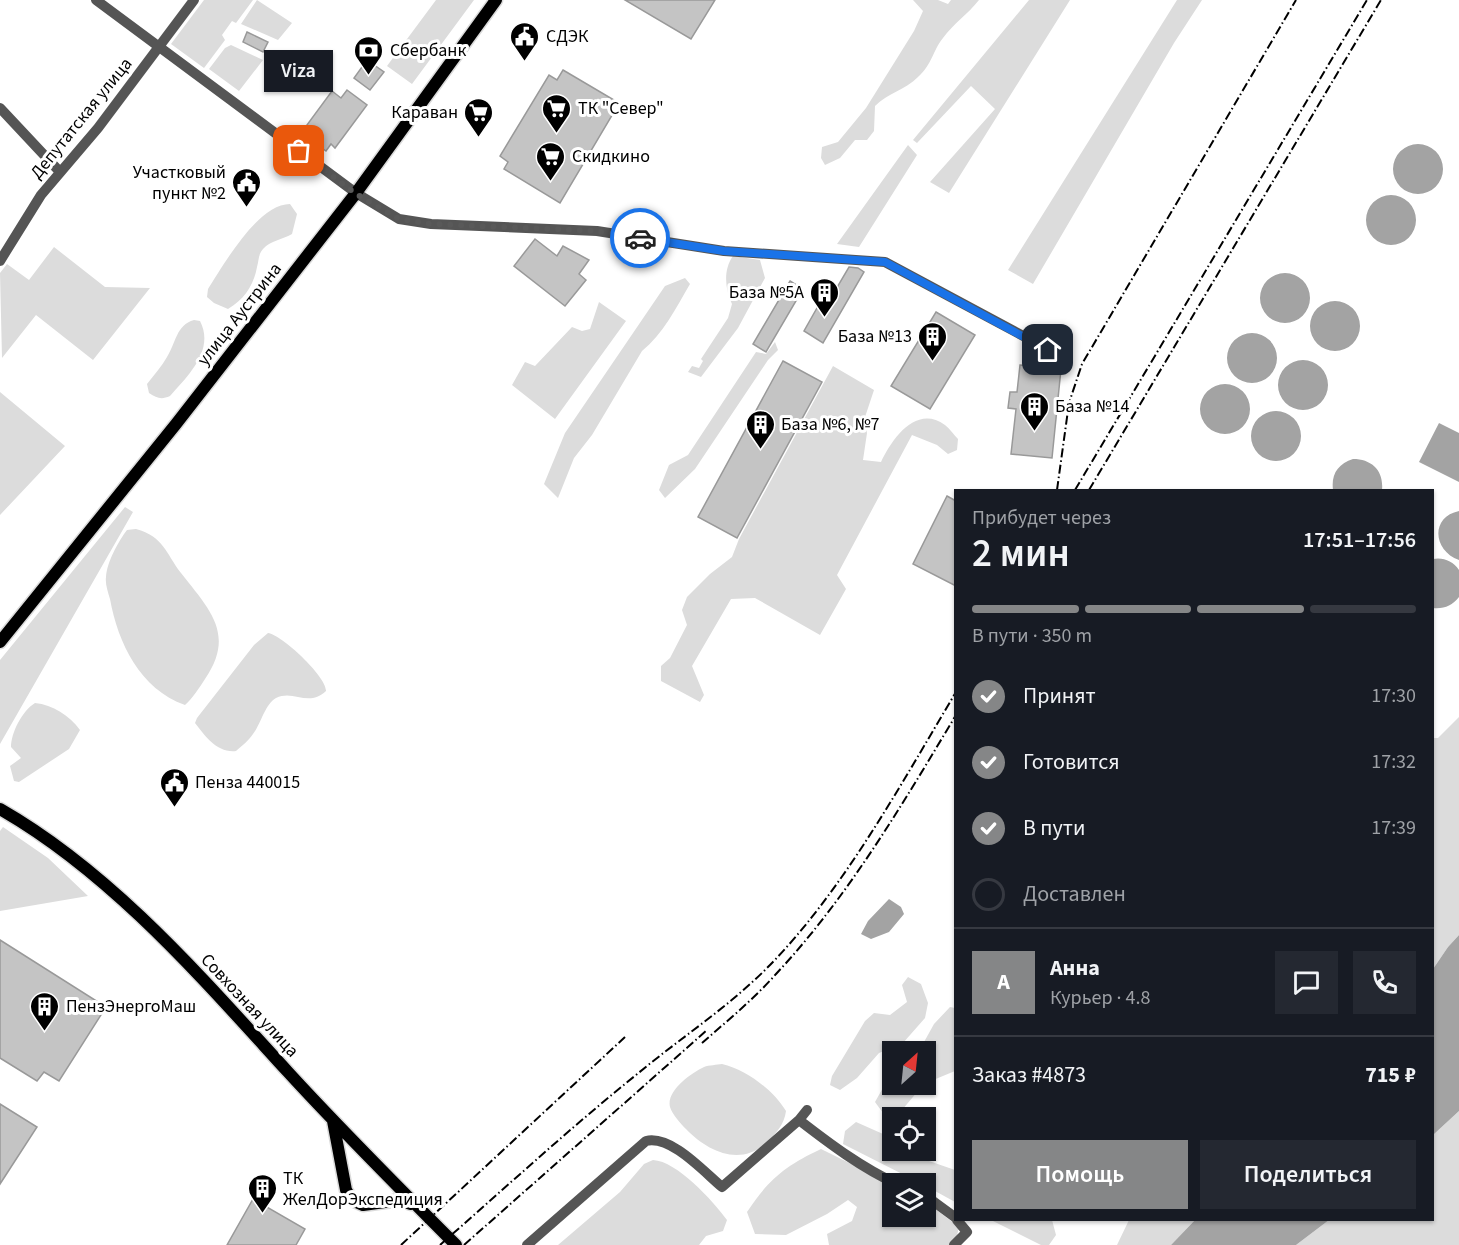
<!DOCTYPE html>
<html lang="ru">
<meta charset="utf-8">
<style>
:root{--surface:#171b24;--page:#242831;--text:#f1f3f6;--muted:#9ea1a6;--line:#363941;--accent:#858687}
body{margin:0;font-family:"Source Sans 3",sans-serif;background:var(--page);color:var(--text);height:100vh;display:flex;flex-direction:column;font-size:22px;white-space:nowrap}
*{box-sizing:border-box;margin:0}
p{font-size:20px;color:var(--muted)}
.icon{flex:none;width:33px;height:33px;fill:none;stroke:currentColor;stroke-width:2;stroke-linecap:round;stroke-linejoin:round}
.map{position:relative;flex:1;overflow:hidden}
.drawer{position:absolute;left:954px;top:489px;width:480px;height:732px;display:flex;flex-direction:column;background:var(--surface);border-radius:0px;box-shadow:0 2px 4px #0004}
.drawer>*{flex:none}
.needle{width:39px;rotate:27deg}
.buttons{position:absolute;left:882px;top:1041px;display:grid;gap:12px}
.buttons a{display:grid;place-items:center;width:54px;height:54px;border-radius:0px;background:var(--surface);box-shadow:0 2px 4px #0004;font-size:30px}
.pin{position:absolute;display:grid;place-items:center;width:51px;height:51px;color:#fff;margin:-26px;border-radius:12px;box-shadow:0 3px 9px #0006}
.courier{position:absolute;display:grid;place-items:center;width:60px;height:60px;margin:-30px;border:4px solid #1a73e8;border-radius:50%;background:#fff;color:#222;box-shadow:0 2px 8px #0007}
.bubble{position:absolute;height:42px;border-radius:0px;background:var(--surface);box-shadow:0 2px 4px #0004;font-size:20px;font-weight:600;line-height:42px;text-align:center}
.overview em{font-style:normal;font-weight:600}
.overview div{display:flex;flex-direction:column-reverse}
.overview{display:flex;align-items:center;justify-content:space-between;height:102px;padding:0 18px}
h1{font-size:39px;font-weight:600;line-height:45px}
.bar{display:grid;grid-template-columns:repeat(4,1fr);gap:9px 6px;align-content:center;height:72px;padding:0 18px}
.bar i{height:8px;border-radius:4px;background:var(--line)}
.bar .on{background:var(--accent)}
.bar p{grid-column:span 4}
.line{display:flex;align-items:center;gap:15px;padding:0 18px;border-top:2px solid var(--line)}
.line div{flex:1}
.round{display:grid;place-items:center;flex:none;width:63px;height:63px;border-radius:0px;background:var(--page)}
ol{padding:0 18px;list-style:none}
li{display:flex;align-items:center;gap:18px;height:66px}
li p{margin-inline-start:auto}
li .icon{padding:6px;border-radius:50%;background:var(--accent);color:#fff;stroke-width:4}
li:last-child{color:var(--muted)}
li i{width:33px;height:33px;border:3px solid var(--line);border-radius:50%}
.primary-button{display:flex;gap:12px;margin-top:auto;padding:12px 18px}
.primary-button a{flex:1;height:69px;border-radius:0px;background:var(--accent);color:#fff;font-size:24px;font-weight:600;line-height:69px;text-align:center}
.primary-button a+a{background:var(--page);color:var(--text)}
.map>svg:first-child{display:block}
.green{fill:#dcdcdc}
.water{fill:#a3a3a3}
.building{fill:#c4c4c4;stroke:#999;stroke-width:1.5}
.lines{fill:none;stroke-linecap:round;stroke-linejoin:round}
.major-casing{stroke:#dbdbdb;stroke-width:15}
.minor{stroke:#555;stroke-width:10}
.major{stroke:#000;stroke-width:12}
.rail{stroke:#000;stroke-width:2;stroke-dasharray:9 3 1.5 3;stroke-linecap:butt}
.done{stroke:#595959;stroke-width:6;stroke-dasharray:0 10.8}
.route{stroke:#1a73e8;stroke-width:8}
.labels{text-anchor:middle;stroke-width:6;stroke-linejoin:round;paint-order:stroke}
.poi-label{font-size:18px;fill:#000;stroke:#fff;text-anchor:start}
.street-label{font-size:18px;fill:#000;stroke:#fff}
</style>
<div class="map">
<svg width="1459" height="1245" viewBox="0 0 1459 1245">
<rect width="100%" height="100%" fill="#fff"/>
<path class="green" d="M 204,0 L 253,0 L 236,23 L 232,21 L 222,35 L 225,40 L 204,68 L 171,44 Z
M 257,0 L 292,23 L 278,40 L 241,24 Z
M 436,0 L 474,0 L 412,84 L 387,66 Z
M 913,0 L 938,0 L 948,4 L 951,0 L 979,0 C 968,14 953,24 943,38 C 932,52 933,63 918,77 C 905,90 888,93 875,106 L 874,131 L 867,140 L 855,140 L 840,158 L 825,165 L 821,158 L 822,147 L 838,142 L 866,108 L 914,31 L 923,11 Z
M 1029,0 L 1070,0 L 949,193 L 930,182 L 995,109 L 971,86 L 917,143 L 913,140 Z
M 1177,0 L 1202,0 L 1174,43 L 1033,284 L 1008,270 Z
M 231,45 L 263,60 L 239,91 L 209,69 L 225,48 Z
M 908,145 L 917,155 L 859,247 L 837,244 Z
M 290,204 L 297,214 L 292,234 C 282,240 271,240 263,249 C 258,255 259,260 257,267 C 254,285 244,300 228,309 L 214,303 L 207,297 L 208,289 C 224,264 258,204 290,204 Z
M 54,247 L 105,287 L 150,288 L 93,360 L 36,315 L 2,358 L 0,273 L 7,264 L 29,280 Z
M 733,256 L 760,260 L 765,278 L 738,328 L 701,377 L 688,372 L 692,366 L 699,368 L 703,361 L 701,359 L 728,318 L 732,304 C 725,289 723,270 733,256 Z
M 685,278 L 690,284 C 676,308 663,334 642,351 L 592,435 L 574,458 L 558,498 L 544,484 L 565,433 L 665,286 Z
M 599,302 L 626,321 L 555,419 L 512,385 L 525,362 L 535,366 L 572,327 L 582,331 L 590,329 Z
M 194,320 L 200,321 C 215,350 188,376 170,396 C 161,400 157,398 149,393 L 147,384 C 154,375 162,366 167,357 C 176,343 176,325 194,320 Z
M 775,342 L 778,350 L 768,360 L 695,469 L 665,498 L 659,490 L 669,465 L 688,455 L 756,352 L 766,354 Z
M 833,366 L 874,390 L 864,420 L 867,433 L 863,460 L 881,462 C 892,439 916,404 945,425 C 950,429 954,435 958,439 L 957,450 L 948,454 L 937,445 L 912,435 L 837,575 L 846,589 L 820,635 L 755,598 L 731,599 L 692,666 L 704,695 L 700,702 L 661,681 L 661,666 L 670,658 L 687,625 L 682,610 L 687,597 L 710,574 L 732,557 L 739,539 Z
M 0,392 L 65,446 L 0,515 Z
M 125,507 L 133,512 L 0,744 L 0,660 Z
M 136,529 C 164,537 165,552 181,573 C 209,609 236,634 205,679 C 199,688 193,698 185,705 C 140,689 118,643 110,599 C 108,592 105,584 106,577 C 107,562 118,542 127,530 Z
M 268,633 C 282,635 327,677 326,691 C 308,708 294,689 276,698 C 265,704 261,724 253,734 C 249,740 242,746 236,751 C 217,753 206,737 195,723 L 197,718 L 254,645 Z
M 35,703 C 53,705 69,715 80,730 L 69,749 L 19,782 L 14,781 L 10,766 L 21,758 L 11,747 C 11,733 22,711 35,703 Z
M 1459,717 L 1459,935 L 1448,947 L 1433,969 L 1432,738 L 1438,738 Z
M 3,827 L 48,858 L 88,896 L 0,911 L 0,831 Z
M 908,977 L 921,984 L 928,1003 L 925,1018 L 903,1043 L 879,1053 L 857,1078 L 840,1090 L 830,1085 L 832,1076 L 865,1021 L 874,1013 L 890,1015 L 907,1002 L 902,985 Z
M 950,1007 L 955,1008 L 955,1071 L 926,1083 L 926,1052 L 919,1051 L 934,1024 Z
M 722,1064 C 747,1070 773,1090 786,1111 C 784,1125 777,1132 767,1142 C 741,1167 708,1152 686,1129 C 681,1124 672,1114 670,1107 C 666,1091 691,1073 704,1067 C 709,1065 717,1065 722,1064 Z
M 889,1077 L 892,1077 L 892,1084 L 923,1085 L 902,1110 L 883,1113 L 875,1102 Z
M 1459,1111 L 1459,1245 L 1296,1245 L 1329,1220 L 1432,1220 L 1433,1135 Z
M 856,1122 L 892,1138 L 892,1150 L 912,1151 L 929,1161 L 955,1170 L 955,1202 L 926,1186 L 926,1184 L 920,1183 L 843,1144 L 845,1131 Z
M 821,1149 L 892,1184 L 892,1216 L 926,1216 L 926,1202 L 959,1227 L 956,1240 L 950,1245 L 829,1245 L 827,1234 L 852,1221 L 857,1207 L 848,1200 L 827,1214 L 786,1235 L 755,1234 L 747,1212 C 769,1179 785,1166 821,1149 Z
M 653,1160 C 677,1161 713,1201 727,1220 L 723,1231 L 706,1236 L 699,1245 L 558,1245 L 620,1192 L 644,1164 Z
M 991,1220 L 1052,1220 L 1056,1235 L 1049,1245 L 1041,1245 Z
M 1129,1220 L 1195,1220 L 1171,1245 L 1117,1245 Z"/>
<path class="water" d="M1393 169a25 25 0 1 1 50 0a25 25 0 1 1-50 0Z
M1366 220a25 25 0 1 1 50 0a25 25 0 1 1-50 0Z
M1260 298a25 25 0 1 1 50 0a25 25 0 1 1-50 0Z
M1310 326a25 25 0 1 1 50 0a25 25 0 1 1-50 0Z
M1227 358a25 25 0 1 1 50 0a25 25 0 1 1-50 0Z
M1278 385a25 25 0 1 1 50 0a25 25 0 1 1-50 0Z
M1200 409a25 25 0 1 1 50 0a25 25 0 1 1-50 0Z
M1251 436a25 25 0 1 1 50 0a25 25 0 1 1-50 0Z
M 1439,423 L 1459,433 L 1459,482 L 1419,462 Z
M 1353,459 C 1372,459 1384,471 1382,490 L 1333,490 C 1331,474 1338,464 1353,459 Z
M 1459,511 L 1459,560 C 1433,551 1430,517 1459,511 Z
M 1433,559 C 1443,557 1453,561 1459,570 L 1459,597 C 1452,606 1444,609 1433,608 Z
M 889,899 L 901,907 L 904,914 L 889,932 L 871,939 L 861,934 L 868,921 Z
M 1459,935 L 1459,1111 L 1433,1135 L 1433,969 L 1448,947 Z
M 1195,1220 L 1329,1220 L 1296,1245 L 1171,1245 Z"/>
<path class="building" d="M 625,0 L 715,0 L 691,39 Z
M 247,32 L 268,42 L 263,52 L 243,42 Z
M 367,60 L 384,72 L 370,90 L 354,78 Z
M 563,70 L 614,100 L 609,108 L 614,112 L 560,203 L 504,169 L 508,162 L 500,156 L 549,75 L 557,80 Z
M 347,90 L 367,105 L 335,148 L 331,144 L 326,151 L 301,133 L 332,91 L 341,98 Z
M 535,239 L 557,256 L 563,246 L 589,260 L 579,274 L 586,280 L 565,306 L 514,266 Z
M 849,267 L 858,268 L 864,272 L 823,343 L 804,331 L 826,292 L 832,296 Z
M 790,281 L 803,289 L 766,352 L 753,344 Z
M 936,312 L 975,335 L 930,409 L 891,386 Z
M 783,361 L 822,382 L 737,538 L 698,517 Z
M 1020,365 L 1061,369 L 1052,458 L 1011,454 L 1016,409 L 1008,408 L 1010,392 L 1017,392 Z
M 947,496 L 956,501 L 956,586 L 913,564 Z
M 0,940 L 106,1007 L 59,1081 L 44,1072 L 37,1081 L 0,1058 Z
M 0,1104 L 37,1127 L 0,1184 Z
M 253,1199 L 305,1229 L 296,1245 L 227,1245 Z"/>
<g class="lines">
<defs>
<path id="major" d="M 0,642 L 176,424 L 356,193 L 496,0
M 0,809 C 112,873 202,978 288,1072 C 342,1131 399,1188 456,1245
M 333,1121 L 346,1190 L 352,1200 L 363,1205 L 399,1200 L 411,1204"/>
</defs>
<use href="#major" class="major-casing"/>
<path class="minor" d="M 96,0 L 356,193 L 399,219 L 431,224 L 597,231 L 724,251 L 885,262 L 1055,353
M 0,108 L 60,172
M 0,261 L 41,195 L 98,128 L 194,0
M 799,1120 C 830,1144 862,1168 897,1184
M 926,1196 L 956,1218
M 527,1245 L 646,1141 C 671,1135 703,1171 722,1187 L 799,1120 L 807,1110
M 954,1245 L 967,1232 L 957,1220"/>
<use href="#major" class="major"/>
<path class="rail" d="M 1057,490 L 1069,403 L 1082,364 L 1296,0
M 1075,490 L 1367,0
M 1089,490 L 1381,0
M 702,1043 C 727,1021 754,999 776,974 C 848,897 902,805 956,715
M 401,1245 L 625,1037
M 440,1245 C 505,1188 569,1129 636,1075 C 679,1039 726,1009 766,969 C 842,893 901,784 956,692
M 464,1245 L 706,1031"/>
</g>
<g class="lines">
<path class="done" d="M 299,151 L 356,194 L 399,219 L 431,224 L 597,231 L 640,238"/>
<path class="route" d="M 640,238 L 724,251 L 885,262 L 1048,350"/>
</g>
<defs>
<symbol id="civic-pin" viewBox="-11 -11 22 30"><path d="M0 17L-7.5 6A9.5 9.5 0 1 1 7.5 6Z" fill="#000" stroke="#fff"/><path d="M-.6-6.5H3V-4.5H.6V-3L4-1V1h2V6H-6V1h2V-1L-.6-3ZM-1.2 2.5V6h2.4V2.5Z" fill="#fff"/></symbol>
<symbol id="bank-pin" viewBox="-11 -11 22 30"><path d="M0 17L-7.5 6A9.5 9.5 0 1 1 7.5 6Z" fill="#000" stroke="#fff"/><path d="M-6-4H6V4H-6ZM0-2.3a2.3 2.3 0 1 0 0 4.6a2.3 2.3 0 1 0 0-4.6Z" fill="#fff"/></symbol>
<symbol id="supermarket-pin" viewBox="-11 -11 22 30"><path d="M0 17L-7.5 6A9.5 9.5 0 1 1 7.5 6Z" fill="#000" stroke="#fff"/><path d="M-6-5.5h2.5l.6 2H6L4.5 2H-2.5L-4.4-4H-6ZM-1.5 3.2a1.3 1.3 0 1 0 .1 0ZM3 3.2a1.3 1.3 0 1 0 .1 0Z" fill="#fff"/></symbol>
<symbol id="building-pin" viewBox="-11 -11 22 30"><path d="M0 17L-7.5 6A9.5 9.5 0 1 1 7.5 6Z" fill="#000" stroke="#fff"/><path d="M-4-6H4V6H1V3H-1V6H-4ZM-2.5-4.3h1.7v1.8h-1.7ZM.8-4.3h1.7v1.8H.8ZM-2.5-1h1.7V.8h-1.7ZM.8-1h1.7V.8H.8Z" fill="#fff"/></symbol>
</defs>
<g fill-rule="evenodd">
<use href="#civic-pin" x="508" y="20" width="33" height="45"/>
<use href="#bank-pin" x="352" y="34" width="33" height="45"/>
<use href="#supermarket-pin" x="540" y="92" width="33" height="45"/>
<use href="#supermarket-pin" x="462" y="96" width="33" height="45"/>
<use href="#supermarket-pin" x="534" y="140" width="33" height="45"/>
<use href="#civic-pin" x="230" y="166" width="33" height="45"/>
<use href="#building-pin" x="808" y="276" width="33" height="45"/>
<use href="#building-pin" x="916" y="320" width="33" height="45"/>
<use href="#building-pin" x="1018" y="390" width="33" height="45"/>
<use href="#building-pin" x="744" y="408" width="33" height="45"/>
<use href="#civic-pin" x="158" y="766" width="33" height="45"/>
<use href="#building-pin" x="28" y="990" width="33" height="45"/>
<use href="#building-pin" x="246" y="1172" width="33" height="45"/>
</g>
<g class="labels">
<g class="poi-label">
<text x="546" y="42">СДЭК</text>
<text x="390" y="56">Сбербанк</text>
<text x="578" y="114">ТК "Север"</text>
<text x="458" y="118" text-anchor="end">Караван</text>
<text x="572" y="162">Скидкино</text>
<text x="226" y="178" text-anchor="end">Участковый<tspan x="226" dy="21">пункт №2</tspan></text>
<text x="804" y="298" text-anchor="end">База №5А</text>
<text x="912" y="342" text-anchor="end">База №13</text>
<text x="1055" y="412">База №14</text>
<text x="781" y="430">База №6, №7</text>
<text x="195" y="788">Пенза 440015</text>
<text x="66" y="1012">ПензЭнергоМаш</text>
<text x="283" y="1184">ТК<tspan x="283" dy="21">ЖелДорЭкспедиция</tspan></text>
</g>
<g class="street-label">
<text transform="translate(81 118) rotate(-51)" y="6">Депутатская улица</text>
<text transform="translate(239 314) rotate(-52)" y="6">улица Аустрина</text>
<text transform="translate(250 1005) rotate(47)" y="6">Совхозная улица</text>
</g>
</g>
</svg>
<div class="buttons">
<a><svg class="needle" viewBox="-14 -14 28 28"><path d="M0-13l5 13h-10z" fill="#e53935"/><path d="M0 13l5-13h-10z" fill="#9ea1a6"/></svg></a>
<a><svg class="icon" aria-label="locate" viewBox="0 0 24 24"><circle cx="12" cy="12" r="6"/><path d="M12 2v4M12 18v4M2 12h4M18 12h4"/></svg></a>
<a><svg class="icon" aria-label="layers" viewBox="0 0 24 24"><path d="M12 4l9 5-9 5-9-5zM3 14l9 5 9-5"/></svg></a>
</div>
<div class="pin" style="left:299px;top:151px;background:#ea580c"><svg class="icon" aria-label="bag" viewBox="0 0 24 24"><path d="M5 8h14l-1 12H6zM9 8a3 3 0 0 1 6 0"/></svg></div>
<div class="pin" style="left:1048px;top:350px;background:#1f2937"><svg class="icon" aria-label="home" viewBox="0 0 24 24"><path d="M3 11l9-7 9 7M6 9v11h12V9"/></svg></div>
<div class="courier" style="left:640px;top:238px"><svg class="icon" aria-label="car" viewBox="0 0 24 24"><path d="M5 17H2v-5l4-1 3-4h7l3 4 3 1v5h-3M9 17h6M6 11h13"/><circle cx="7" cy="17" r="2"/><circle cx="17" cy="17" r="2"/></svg></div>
<div class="bubble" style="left:264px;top:50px;width:69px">Viza</div>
<section class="drawer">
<div class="overview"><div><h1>2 мин</h1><p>Прибудет через</p></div><em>17:51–17:56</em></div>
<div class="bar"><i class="on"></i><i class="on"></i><i class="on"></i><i></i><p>В пути · 350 m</p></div>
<ol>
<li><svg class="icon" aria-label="check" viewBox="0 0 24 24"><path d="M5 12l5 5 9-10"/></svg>Принят<p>17:30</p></li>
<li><svg class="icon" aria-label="check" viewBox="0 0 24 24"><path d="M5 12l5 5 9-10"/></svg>Готовится<p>17:32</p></li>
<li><svg class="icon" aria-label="check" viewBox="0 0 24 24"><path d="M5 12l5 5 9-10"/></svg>В пути<p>17:39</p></li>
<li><i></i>Доставлен</li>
</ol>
<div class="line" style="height:108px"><b class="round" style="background:var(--accent);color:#fff">А</b><div><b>Анна</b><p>Курьер · 4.8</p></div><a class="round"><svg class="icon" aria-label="chat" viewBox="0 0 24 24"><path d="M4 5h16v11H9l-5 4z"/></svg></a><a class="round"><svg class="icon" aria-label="phone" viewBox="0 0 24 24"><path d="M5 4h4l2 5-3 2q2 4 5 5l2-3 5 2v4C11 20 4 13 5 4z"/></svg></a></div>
<div class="line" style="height:78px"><div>Заказ #4873</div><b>715 ₽</b></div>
<div class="primary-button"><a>Помощь</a><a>Поделиться</a></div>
</section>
</div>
